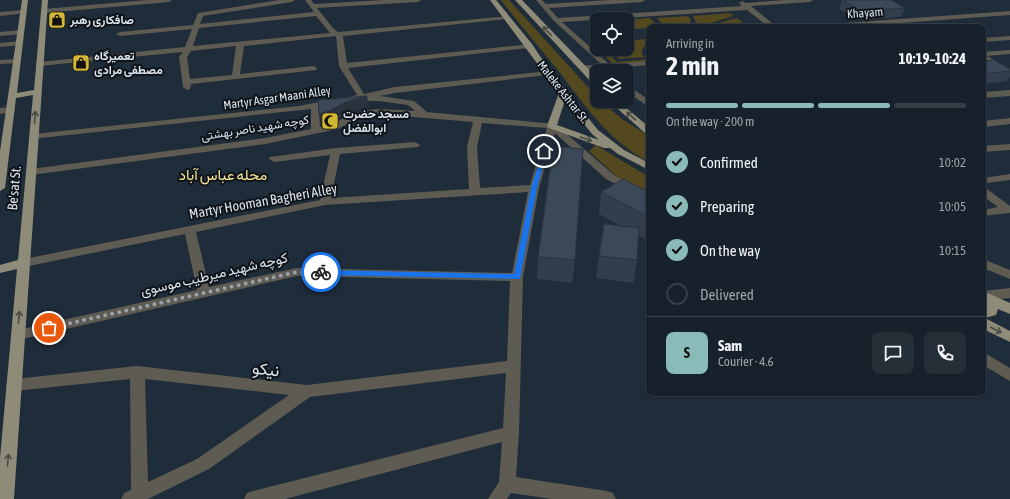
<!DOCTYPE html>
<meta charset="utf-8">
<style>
:root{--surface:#17212b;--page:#242e37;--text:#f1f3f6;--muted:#9ea3a9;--line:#363e47;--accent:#8bbbb9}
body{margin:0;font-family:"Asap Condensed",Vazirmatn,sans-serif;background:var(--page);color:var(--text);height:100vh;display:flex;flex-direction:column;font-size:15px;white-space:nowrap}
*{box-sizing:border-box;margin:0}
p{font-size:13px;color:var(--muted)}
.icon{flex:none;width:22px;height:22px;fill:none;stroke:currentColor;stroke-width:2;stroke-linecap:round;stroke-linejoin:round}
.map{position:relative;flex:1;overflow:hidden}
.sheet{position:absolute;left:646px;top:24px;width:340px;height:372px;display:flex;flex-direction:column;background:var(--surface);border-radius:8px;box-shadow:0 1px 3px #0004,0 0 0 1px var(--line)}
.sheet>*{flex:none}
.tools{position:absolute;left:590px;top:12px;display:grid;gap:8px}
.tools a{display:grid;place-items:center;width:44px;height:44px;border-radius:8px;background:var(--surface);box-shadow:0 1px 3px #0004,0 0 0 1px var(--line);font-size:20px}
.pin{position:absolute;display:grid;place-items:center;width:34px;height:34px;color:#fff;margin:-17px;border:2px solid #fff;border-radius:50%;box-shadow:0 1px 4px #0007}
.courier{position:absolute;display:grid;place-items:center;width:40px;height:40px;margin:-20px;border:3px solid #1a73e8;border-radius:50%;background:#fff;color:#222;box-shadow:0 1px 5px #0007}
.summary em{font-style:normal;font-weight:700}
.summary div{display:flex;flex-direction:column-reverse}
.summary{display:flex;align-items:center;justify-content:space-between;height:68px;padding:0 20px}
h1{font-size:26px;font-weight:700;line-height:30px}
.bar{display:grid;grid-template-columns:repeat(4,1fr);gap:6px 4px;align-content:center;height:48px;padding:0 20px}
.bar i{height:5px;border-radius:3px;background:var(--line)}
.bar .current{background:var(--accent)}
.bar p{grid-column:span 4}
.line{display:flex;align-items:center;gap:10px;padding:0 20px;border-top:1px solid var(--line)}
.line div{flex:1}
.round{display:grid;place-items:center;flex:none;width:42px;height:42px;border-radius:8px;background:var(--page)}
ol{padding:0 20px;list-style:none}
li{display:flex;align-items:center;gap:12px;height:44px}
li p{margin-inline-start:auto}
li .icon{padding:4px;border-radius:50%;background:var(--accent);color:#111;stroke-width:4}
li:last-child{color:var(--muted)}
li i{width:22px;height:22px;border:2px solid var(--line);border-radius:50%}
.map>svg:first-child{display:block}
.green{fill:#54491e}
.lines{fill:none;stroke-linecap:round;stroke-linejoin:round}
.minor{fill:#5d5b52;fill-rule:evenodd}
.major{fill:#8f8b79;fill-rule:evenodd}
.wall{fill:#323e4b}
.shaded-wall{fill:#29323d}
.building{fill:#3a4857;stroke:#29323d}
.oneway{stroke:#484a45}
.route{fill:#1a73e8}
.done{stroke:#99a2ad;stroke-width:4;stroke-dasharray:0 7.2}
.labels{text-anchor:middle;stroke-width:4;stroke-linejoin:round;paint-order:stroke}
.far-street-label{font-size:12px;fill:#dae2eb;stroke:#0e141a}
.far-poi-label{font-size:12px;font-weight:bold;fill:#dae2eb;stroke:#0e141a;text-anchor:start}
.street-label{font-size:14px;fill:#dae2eb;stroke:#0e141a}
.neighbourhood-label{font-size:15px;fill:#f8e496;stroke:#0e141a}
.near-street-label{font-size:17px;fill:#dae2eb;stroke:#0e141a}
</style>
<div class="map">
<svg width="1010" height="499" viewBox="0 0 1010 499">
<rect width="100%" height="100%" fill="#1f2c39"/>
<path class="green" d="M 501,0 L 509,0 L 597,97 L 597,101 L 601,101 L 622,119 L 649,136 L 649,162 C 608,141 584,104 557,69 C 538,46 519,23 501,0 Z
M 731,13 L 733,16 L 711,23 L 707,27 L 694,27 L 696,23 L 693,16 Z
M 688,16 L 691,20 L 690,23 L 684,26 L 665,27 L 657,18 Z
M 650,18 L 659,27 L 638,29 L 627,26 L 627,20 Z
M 737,18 L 748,27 L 712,27 L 722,22 Z
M 646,39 L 649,42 L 642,49 L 642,54 L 645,57 L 619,59 L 615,55 C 625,54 636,52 635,40 Z
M 597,49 L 603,49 L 617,62 L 649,59 L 649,61 L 613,64 Z
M 596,145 L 649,177 L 649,196 L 616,176 L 589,151 Z"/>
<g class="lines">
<path class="minor" d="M 147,0 L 172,0 L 169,2 L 44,13 L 41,11 L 44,9 Z
M 279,0 L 295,0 L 292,2 L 203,16 L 200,24 L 314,12 L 305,0 L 311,0 L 314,4 L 384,0 L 421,0 L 418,2 L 317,8 L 333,28 L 338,32 L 509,16 L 509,18 L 507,19 L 343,36 L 347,63 L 532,44 L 532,48 L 529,48 L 348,68 L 364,94 L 395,87 L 550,71 L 550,75 L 547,75 L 395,93 L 380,96 L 414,101 L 427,112 L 555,124 L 614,175 L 649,195 L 649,202 L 606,179 L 555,133 L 539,188 L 523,277 L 519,433 L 516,477 L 607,491 L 613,493 L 616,499 L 552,499 L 511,493 L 507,499 L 488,499 L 499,482 L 502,442 L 285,499 L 244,499 L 247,493 L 253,491 L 503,428 L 506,373 L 310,397 L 209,469 L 148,499 L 121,499 L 124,493 L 131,490 L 130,379 L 14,391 L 9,389 L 6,385 L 9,381 L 14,379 L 137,366 L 307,385 L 507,361 L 510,281 L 297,276 L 18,340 L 13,339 L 11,335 L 13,331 L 18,330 L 197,290 L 185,234 L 24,267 L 20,266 L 18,263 L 20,260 L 24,259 L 320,200 L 330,155 L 274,162 L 269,159 L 270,157 L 336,148 L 415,142 L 420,145 L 418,147 L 340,154 L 331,198 L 469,189 L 467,147 L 473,122 L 378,114 L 356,119 L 338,129 L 265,144 L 31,175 L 26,172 L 31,169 L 265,138 L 311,129 L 311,109 L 31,139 L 29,137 L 34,134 L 299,106 L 334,99 L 338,102 L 337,104 L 319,108 L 320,127 C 333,125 339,120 349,115 C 371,106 393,110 415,111 L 408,105 L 379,101 L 349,101 L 348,99 L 349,97 L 357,95 L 339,66 L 336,36 L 244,46 L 240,74 L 313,66 L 317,68 L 316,70 L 191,84 L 190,89 L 187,90 L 183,87 L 179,57 L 183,52 L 39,66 L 35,64 L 39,62 L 185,47 L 192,29 L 120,36 L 116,34 L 120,32 L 193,25 L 198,13 ZM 316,16 L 330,33 L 193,46 L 199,28 ZM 236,46 L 232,75 L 190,79 L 187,57 L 191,51 ZM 482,123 L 547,128 L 530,185 L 480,188 L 477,147 ZM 528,192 L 512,273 L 297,268 L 209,287 L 196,232 L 325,205 ZM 145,379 L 289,395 L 197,459 L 148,482 Z
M 536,0 L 542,0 L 546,4 L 610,0 L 645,0 L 642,2 L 549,8 L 558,18 L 742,6 L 739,3 L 742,1 L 746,3 L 784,0 L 813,0 L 810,2 L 751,6 L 777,27 L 769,27 L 747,10 L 562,22 L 609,64 L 649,61 L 649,65 L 614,68 L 617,71 L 608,71 L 606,69 L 580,70 L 580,66 L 601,64 L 554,21 Z
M 24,10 L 27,12 L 26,13 L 0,16 L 0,12 Z
M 1010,11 L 1010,15 L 846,27 L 813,27 L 817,25 Z
M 21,30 L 24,30 L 24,34 L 0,36 L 0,32 Z
M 1010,36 L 1010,40 L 983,42 L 983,38 Z
M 19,41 L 23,43 L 22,45 L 0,47 L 0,43 Z
M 1010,50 L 1010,54 L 987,56 L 1010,69 L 1010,74 L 983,60 L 983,52 Z
M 17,59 L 20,59 L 20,63 L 0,64 L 0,60 Z
M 627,85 L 649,100 L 649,107 L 627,92 Z
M 1010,90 L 1010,96 L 983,98 L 983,92 Z
M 11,107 L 14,108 L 15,110 L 14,112 L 0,114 L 0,108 Z
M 1010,118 L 1010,124 L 983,127 L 983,121 Z
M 1010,144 L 1010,150 L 983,152 L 983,146 Z
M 1010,174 L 1010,180 L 987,183 L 983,182 L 983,178 Z
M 983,188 L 987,189 L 1010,206 L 1010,213 L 983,216 L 983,210 L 998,207 L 983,196 Z
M 983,259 L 1010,270 L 1010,279 L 983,268 Z
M 1010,288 L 1010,298 L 983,301 L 983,291 Z
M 983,352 L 1010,368 L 1010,381 L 983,365 Z"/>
<path class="major" d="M 22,0 L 28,0 L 17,93 L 34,90 L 42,0 L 48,0 L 14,499 L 0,499 L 0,458 L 17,269 L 0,273 L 0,265 L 18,260 L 33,95 L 16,98 L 5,188 L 0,191 L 0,151 Z
M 490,0 L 496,0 L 532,44 L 550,71 L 598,130 L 624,150 L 649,163 L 649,170 L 618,154 L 610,148 L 604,148 L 549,128 L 547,126 L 559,93 ZM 565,100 L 592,134 L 599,140 L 557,125 Z
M 515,0 L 522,0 L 597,78 L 597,85 L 594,85 Z
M 609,101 L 618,101 L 649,127 L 649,135 L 646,134 Z
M 983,291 L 1010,303 L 1010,314 L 998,309 L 996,315 L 985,318 L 1010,331 L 1010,342 L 983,329 Z"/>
</g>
<path class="wall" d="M 842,0 L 891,0 L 905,8 L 901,17 L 858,20 L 839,9 Z
M 983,61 L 1010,69 L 1010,77 L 1007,81 L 983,84 Z
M 601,192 L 649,192 L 649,241 L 639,236 L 637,260 L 633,283 L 596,278 L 599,256 L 620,226 L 599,214 Z
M 538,257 L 575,260 L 572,283 L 537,279 Z"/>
<path class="shaded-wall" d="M 367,96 L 369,107 L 349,114 L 332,122 L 321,125 L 319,114 L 346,102 Z"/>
<path class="building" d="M 843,0 L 891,0 L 905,8 L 861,11 Z
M 994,60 L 1010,69 L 1010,71 L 983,74 L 983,61 Z
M 367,96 L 346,102 L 329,111 L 319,114 L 318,100 Z
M 553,146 L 583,149 L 575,260 L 538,257 Z
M 623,179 L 649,192 L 649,217 L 601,192 Z
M 604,224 L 639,228 L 637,260 L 599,256 Z"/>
<defs><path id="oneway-shaft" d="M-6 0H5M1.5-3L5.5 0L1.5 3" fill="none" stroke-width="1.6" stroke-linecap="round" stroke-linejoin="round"/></defs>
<g class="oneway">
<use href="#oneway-shaft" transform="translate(547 31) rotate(-134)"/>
<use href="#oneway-shaft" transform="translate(631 116) rotate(-139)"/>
<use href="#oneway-shaft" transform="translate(35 117) rotate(-86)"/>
<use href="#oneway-shaft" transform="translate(586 139) rotate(20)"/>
<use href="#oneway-shaft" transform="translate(19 317) rotate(-85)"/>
<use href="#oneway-shaft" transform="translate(996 330) rotate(27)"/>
<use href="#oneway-shaft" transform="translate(8 460) rotate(-85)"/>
</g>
<path class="route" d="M 543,150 L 547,151 L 537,188 L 520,279 L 321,275 L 317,272 L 321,270 L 514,274 L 531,188 Z"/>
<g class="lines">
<path class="done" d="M 49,328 L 297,272 L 321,272"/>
</g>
<defs>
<symbol id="shop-square" viewBox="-11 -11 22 22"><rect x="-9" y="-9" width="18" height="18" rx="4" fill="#d4b635" stroke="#0e141a"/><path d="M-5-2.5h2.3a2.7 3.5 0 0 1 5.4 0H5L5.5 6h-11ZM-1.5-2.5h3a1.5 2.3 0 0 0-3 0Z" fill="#111"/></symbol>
<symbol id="mosque-square" viewBox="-11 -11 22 22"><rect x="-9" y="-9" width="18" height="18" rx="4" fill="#d4b635" stroke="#0e141a"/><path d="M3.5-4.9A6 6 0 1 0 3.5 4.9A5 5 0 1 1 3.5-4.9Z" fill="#111"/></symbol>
</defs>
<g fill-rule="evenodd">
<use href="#shop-square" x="47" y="10" width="20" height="20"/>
<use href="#shop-square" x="71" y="53" width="20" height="20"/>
<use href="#mosque-square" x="320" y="111" width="20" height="20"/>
</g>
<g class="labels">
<g class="far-street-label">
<text transform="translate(865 13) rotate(-4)" y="4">Khayam</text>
<text transform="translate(563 92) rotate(52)" y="4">Maleke Ashtar St.</text>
<text transform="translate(277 98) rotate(-8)" y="4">Martyr Asgar Maani Alley</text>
<text transform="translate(255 128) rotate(-9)" y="4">کوچه شهید ناصر بهشتی</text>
</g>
<g class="far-poi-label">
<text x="70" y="24">صافکاری رهبر</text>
<text x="94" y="60">تعمیرگاه<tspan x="94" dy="14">مصطفی مرادی</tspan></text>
<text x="343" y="118">مسجد حضرت<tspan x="343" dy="14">ابوالفضل</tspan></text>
</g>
<g class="street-label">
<text transform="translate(14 188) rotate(-85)" y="5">Be'sat St.</text>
<text transform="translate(263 201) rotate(-10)" y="5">Martyr Hooman Bagheri Alley</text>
<text transform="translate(214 274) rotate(-13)" y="5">کوچه شهید میرطیب موسوی</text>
</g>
<g class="neighbourhood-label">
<text x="223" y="180">محله عباس آباد</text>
</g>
<g class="near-street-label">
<text transform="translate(266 369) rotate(6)" y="6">نیکو</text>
</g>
</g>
</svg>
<div class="tools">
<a><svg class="icon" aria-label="locate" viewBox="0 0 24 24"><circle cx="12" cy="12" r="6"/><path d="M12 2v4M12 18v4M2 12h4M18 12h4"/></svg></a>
<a><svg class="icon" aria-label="layers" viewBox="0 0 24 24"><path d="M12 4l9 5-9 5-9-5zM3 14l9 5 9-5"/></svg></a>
</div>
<div class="pin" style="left:49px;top:328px;background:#ea580c"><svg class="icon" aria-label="bag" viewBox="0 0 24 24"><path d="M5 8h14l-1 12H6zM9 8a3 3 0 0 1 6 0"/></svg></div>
<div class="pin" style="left:544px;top:151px;background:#1f2937"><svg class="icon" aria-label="home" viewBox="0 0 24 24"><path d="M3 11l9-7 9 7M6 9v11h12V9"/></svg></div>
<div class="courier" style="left:321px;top:272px"><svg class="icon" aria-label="bike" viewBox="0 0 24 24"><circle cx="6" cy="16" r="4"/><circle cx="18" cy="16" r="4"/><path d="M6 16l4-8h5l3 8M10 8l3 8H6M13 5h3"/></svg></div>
<section class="sheet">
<div class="summary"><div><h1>2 min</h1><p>Arriving in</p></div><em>10:19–10:24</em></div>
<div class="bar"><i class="current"></i><i class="current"></i><i class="current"></i><i></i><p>On the way · 200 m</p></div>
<ol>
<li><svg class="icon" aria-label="check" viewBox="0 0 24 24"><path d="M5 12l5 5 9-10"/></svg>Confirmed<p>10:02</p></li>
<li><svg class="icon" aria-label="check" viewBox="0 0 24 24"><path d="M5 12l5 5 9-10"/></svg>Preparing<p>10:05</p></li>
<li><svg class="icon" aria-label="check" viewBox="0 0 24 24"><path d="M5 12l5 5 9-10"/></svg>On the way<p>10:15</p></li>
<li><i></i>Delivered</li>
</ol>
<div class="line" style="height:72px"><b class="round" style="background:var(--accent);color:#111">S</b><div><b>Sam</b><p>Courier · 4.6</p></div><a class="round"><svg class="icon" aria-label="chat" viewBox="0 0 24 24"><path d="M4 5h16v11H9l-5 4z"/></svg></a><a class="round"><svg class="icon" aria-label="phone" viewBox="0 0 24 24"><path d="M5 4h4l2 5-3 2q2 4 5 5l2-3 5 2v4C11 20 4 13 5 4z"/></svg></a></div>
</section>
</div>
